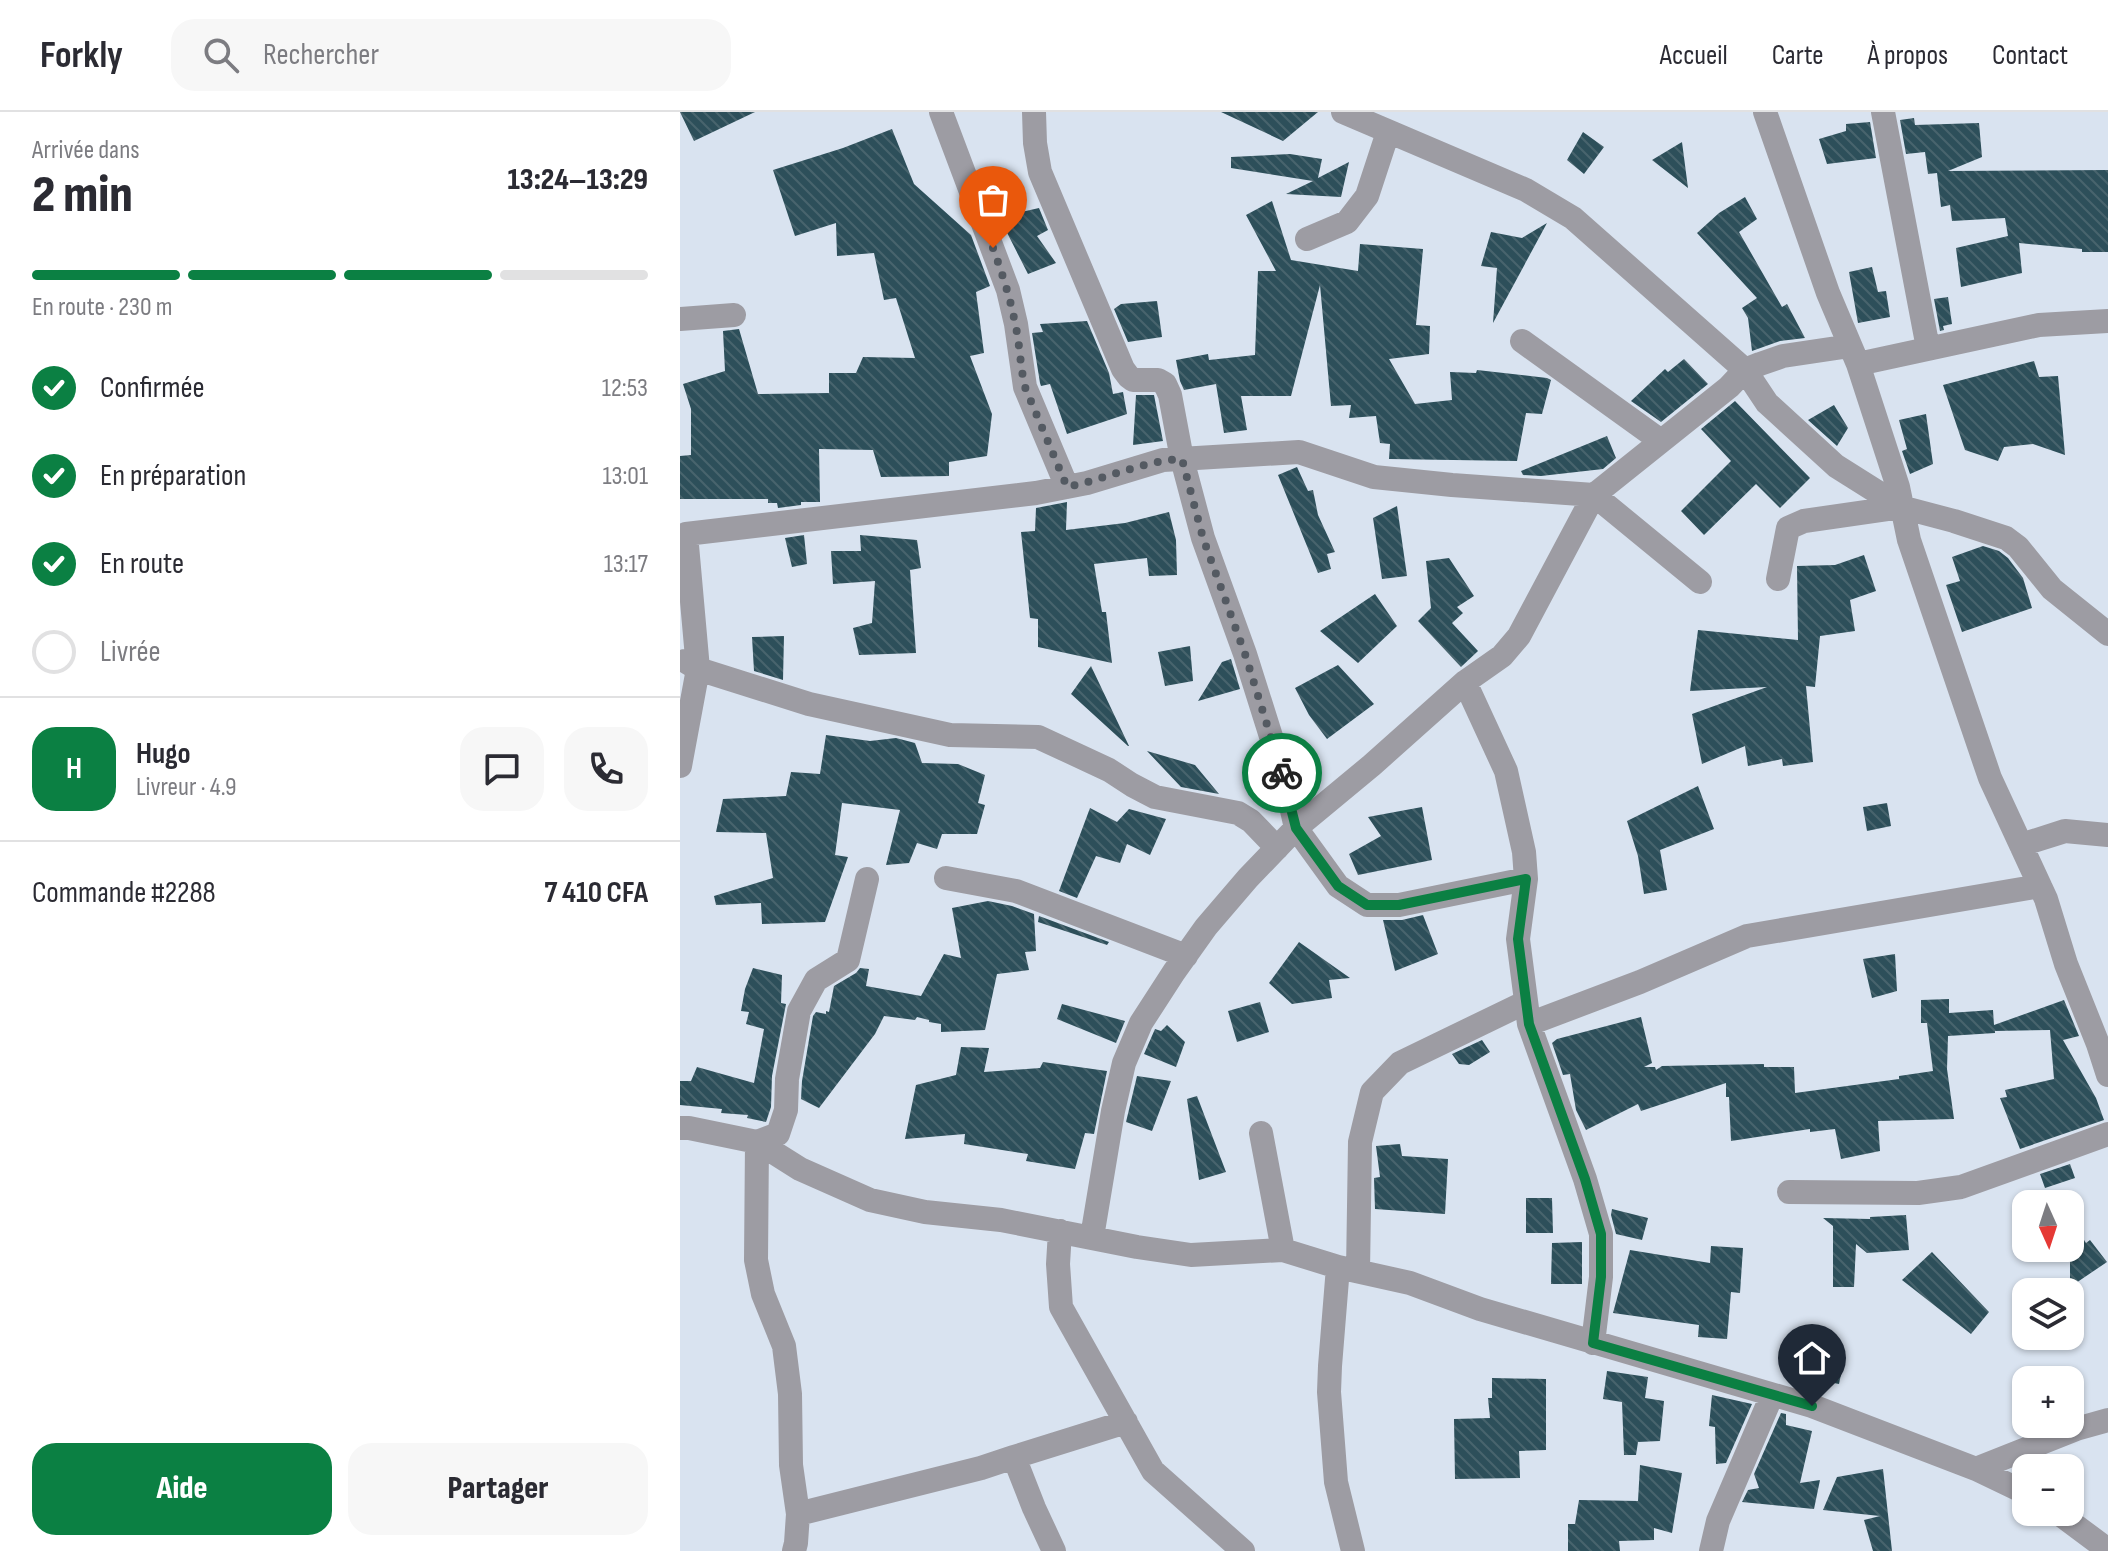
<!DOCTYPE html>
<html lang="fr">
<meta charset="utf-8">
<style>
:root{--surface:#fff;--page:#f7f7f7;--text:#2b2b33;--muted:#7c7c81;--line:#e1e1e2;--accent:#0b8043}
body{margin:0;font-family:"Sofia Sans Condensed",sans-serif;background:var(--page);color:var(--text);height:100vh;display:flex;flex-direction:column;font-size:30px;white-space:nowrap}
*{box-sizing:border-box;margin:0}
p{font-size:26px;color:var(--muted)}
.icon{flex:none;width:44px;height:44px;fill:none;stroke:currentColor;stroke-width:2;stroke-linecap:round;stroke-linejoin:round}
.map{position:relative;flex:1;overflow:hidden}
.drawer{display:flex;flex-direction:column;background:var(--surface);width:680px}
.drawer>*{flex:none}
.needle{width:52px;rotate:177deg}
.tools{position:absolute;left:1332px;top:1078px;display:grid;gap:16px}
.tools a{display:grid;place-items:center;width:72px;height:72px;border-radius:16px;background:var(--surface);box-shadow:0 2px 6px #0004;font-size:40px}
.pin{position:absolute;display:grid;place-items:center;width:68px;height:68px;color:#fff;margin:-82px -34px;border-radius:50% 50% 50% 0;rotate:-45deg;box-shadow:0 0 8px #0007}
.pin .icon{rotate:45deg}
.courier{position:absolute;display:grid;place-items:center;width:80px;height:80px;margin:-40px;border:6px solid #0b8043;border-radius:50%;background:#fff;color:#222;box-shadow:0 2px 10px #0007}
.summary em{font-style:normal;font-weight:800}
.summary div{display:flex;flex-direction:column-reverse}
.summary{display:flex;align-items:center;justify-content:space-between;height:136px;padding:0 32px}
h1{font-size:52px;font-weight:800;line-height:60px}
.bar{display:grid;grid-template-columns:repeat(4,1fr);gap:12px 8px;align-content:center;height:96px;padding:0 32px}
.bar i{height:10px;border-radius:6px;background:var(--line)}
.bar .current{background:var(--accent)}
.bar p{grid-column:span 4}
.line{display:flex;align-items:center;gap:20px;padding:0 32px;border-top:2px solid var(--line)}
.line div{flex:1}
.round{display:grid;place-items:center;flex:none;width:84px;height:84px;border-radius:24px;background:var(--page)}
ol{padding:0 32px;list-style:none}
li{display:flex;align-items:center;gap:24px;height:88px}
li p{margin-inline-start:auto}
li .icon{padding:8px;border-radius:50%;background:var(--accent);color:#fff;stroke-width:4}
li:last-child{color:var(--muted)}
li i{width:44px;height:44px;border:4px solid var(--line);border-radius:50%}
.primary-button{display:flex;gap:16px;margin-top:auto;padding:16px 32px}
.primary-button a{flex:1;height:92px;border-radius:24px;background:var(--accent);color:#fff;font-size:32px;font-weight:800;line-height:92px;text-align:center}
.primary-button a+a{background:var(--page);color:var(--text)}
header{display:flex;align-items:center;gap:48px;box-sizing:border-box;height:112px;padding:0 40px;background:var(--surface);border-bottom:2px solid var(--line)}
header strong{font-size:38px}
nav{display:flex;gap:44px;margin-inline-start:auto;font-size:28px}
.search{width:560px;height:72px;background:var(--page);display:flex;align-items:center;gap:20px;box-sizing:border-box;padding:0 28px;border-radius:24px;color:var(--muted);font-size:30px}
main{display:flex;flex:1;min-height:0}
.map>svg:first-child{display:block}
.building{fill:url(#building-back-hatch)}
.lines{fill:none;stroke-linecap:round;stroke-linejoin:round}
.minor{stroke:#9d9ca3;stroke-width:24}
.done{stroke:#545a62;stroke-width:8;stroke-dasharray:0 14.4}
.route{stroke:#0b8043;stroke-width:10}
</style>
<header>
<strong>Forkly</strong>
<div class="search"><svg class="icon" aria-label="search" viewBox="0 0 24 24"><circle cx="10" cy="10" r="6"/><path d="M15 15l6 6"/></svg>Rechercher</div>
<nav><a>Accueil</a><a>Carte</a><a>À propos</a><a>Contact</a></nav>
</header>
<main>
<section class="drawer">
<div class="summary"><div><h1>2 min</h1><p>Arrivée dans</p></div><em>13:24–13:29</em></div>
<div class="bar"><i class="current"></i><i class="current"></i><i class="current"></i><i></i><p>En route · 230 m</p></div>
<ol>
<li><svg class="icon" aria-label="check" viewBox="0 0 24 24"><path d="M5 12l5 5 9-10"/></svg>Confirmée<p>12:53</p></li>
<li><svg class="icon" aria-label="check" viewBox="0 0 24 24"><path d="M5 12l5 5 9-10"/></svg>En préparation<p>13:01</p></li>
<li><svg class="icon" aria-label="check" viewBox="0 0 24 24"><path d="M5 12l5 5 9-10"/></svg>En route<p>13:17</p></li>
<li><i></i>Livrée</li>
</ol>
<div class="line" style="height:144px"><b class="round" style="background:var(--accent);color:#fff">H</b><div><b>Hugo</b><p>Livreur · 4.9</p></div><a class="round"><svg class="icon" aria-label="chat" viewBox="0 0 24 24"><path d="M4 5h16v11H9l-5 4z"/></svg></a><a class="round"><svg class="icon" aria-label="phone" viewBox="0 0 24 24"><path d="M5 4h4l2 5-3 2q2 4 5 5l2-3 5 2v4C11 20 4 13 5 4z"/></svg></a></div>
<div class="line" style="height:104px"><div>Commande #2288</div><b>7 410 CFA</b></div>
<div class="primary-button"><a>Aide</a><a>Partager</a></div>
</section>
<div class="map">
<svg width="1428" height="1439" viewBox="0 0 1428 1439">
<defs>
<pattern id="building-back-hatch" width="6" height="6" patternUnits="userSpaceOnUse" patternTransform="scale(2)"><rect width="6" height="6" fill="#2d4f5a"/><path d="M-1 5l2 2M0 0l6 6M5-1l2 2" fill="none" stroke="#48646d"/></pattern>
</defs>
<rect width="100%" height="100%" fill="#d9e3f0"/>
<path class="building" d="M 0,0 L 75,0 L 14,29 Z
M 541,0 L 638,0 L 603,29 Z
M 1234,6 L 1235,13 L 1299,11 L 1302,45 L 1268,59 L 1428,58 L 1428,140 L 1402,140 L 1402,137 L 1339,131 L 1342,161 L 1281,175 L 1276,136 L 1328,124 L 1325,106 L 1272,109 L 1270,93 L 1261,95 L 1257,61 L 1248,62 L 1245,40 L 1226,42 L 1220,8 Z
M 1190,10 L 1196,46 L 1147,52 L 1139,27 L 1166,19 L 1166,12 Z
M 212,17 L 234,72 L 291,123 L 310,174 L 296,180 L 304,241 L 290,244 L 312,302 L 307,344 L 269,350 L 269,364 L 201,365 L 193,338 L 139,337 L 140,390 L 121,390 L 121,393 L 98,396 L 97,391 L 88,391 L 88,387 L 0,387 L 0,344 L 11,343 L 11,297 L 3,272 L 45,259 L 43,219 L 59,217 L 78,282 L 149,281 L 149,261 L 176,261 L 183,245 L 235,246 L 216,186 L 204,188 L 194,141 L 157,144 L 156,111 L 115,124 L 93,58 L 163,36 Z
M 903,20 L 924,35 L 904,62 L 887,48 Z
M 1002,30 L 1008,76 L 972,48 Z
M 610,42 L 642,47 L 638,66 L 669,50 L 661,85 L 606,82 L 633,69 L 551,56 L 551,45 Z
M 1065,85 L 1077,107 L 1059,120 L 1102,195 L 1107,192 L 1125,226 L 1100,229 L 1072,239 L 1068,206 L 1062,196 L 1077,186 L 1017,121 L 1039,101 Z
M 592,89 L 611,148 L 678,159 L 680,132 L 743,137 L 736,213 L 750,214 L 749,242 L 709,247 L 735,292 L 772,288 L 770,260 L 796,261 L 797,258 L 867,266 L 871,268 L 862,302 L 846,301 L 837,349 L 709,347 L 710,332 L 700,331 L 696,304 L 669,306 L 671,293 L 651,294 L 640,173 L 611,284 L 561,284 L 567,318 L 544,321 L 536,272 L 504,278 L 500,269 L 496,248 L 528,242 L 529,248 L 575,243 L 578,159 L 596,159 L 566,103 Z
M 359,96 L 368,118 L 357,124 L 376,151 L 348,162 L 319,105 Z
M 867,111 L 813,211 L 817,156 L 801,154 L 811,120 L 842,126 Z
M 1192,155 L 1198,180 L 1206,179 L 1210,205 L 1178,211 L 1169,160 Z
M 1268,185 L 1272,212 L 1263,214 L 1264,218 L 1260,219 L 1254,187 Z
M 477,189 L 482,225 L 448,230 L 434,197 L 441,192 Z
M 407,209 L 429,261 L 433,282 L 443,280 L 447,302 L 387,322 L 370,272 L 361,274 L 360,271 L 352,221 L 363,220 L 360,212 Z
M 1004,247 L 1028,272 L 981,310 L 951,289 L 985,257 L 988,260 Z
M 1354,249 L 1359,265 L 1378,264 L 1385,343 L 1353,332 L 1324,335 L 1318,349 L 1285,338 L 1263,273 Z
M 456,283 L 474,283 L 483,329 L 453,333 Z
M 1055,289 L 1130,366 L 1100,396 L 1076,372 L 1024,423 L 1001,399 L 1051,349 L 1021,317 Z
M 1154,293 L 1168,316 L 1157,334 L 1128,308 Z
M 1246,302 L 1253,352 L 1230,362 L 1222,339 L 1227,337 L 1219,308 Z
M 927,324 L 936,346 L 923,357 L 861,364 L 843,363 L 841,359 Z
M 617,355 L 628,379 L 633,378 L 638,403 L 655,440 L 647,442 L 651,457 L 638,461 L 598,363 Z
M 387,390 L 386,418 L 445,411 L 489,400 L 496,428 L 497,463 L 469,464 L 467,446 L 414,452 L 422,500 L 426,500 L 432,551 L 358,535 L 358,507 L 350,506 L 341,420 L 355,419 L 356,396 Z
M 717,394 L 727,464 L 702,467 L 693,406 Z
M 124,423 L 127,452 L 112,455 L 105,426 Z
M 180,423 L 237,428 L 241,456 L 230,458 L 236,541 L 179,543 L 173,516 L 192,511 L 195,469 L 153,472 L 151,439 L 181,439 Z
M 1303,434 L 1319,439 L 1328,446 L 1343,466 L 1352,496 L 1282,520 L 1266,473 L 1280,469 L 1272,445 Z
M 1184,443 L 1196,479 L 1170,488 L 1175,519 L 1140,524 L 1135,575 L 1126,574 L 1133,650 L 1103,654 L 1102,647 L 1068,654 L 1065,634 L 1022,652 L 1012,602 L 1087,575 L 1010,579 L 1018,518 L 1118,528 L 1117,454 L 1155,453 Z
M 769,446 L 794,484 L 777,495 L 783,501 L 772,511 L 798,539 L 781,555 L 738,509 L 751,496 L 746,449 Z
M 695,482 L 717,514 L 678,551 L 640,519 Z
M 104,524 L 103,568 L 74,559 L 72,525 Z
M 510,534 L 513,569 L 485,574 L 478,540 Z
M 551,547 L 560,577 L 518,589 L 542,550 Z
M 658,553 L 694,592 L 647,627 L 629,603 L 615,576 Z
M 411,554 L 449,634 L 448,634 L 391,582 Z
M 146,623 L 190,629 L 216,626 L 235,631 L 242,651 L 278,652 L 305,663 L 298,691 L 305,693 L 297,722 L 262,722 L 257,737 L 237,731 L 229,751 L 206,753 L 220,698 L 162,691 L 155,743 L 168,745 L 145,810 L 82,812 L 81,791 L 36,793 L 34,784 L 93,766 L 86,721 L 36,720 L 43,687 L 106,684 L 111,660 L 140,662 Z
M 467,639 L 515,653 L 539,682 L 501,675 Z
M 1018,674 L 1034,717 L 980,738 L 987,778 L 964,782 L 958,744 L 947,709 Z
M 1207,691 L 1211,714 L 1187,719 L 1183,695 Z
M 742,695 L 752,748 L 678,763 L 669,742 L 701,724 L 688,705 Z
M 410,696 L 437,710 L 449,697 L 486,707 L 470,743 L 447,732 L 440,751 L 416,744 L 397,786 L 379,779 Z
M 308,789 L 332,794 L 354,802 L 356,839 L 345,840 L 349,858 L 317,862 L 305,918 L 261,920 L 261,912 L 249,910 L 249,908 L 237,905 L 235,908 L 204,904 L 195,922 L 139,996 L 121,987 L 122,969 L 133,904 L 136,900 L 146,902 L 146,899 L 149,900 L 154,874 L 176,861 L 180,856 L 189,857 L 186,874 L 241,884 L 264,842 L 281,846 L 272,796 Z
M 743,803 L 758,842 L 715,859 L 703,808 L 722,808 Z
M 359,804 L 429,830 L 427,833 L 358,810 Z
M 619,830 L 670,866 L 649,868 L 652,886 L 612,892 L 589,871 Z
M 1215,842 L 1217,879 L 1192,886 L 1183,847 Z
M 73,856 L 102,863 L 101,891 L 106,892 L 92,964 L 91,995 L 86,1010 L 67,1006 L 68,1003 L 41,1001 L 42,997 L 0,993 L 0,969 L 11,969 L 17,955 L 74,971 L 84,917 L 66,912 L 69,900 L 61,899 L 65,877 Z
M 1269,887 L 1269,901 L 1313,898 L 1314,913 L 1384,888 L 1399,924 L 1383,928 L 1416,986 L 1424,1008 L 1340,1037 L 1320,986 L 1327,985 L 1325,978 L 1374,967 L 1370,918 L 1315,919 L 1315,921 L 1268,924 L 1267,957 L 1274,1007 L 1198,1009 L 1200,1039 L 1161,1047 L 1155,1017 L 1130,1020 L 1130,1017 L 1051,1029 L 1049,985 L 1046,985 L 1046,971 L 961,999 L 958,992 L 906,1018 L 896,998 L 890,962 L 883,963 L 872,931 L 877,927 L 961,905 L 972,951 L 964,955 L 975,955 L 976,958 L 982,954 L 1084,952 L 1084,955 L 1114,955 L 1115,981 L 1219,967 L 1219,964 L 1253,959 L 1247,911 L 1241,911 L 1241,888 Z
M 580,890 L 589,920 L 557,930 L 548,899 Z
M 382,892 L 445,909 L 436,931 L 377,907 Z
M 487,913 L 505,930 L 496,955 L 464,942 L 475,917 L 481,919 Z
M 802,928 L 810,940 L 789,953 L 779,952 L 772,942 Z
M 281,935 L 309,936 L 304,960 L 360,956 L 363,950 L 427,959 L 414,1022 L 405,1021 L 395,1057 L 346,1049 L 348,1042 L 284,1032 L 285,1022 L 225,1027 L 236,973 L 276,963 Z
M 457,964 L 491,969 L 472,1019 L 446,1010 Z
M 517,984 L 546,1060 L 519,1068 L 507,987 Z
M 720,1032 L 722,1044 L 768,1047 L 765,1102 L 695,1097 L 694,1066 L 700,1065 L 696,1034 Z
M 1390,1052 L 1395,1066 L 1365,1076 L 1360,1062 Z
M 846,1086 L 872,1086 L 873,1121 L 846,1121 Z
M 932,1097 L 968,1106 L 962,1128 L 936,1122 L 931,1103 Z
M 1226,1103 L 1229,1138 L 1187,1141 L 1176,1132 L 1174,1175 L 1153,1175 L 1153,1114 L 1143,1106 L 1190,1107 L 1190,1105 Z
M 1390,1106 L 1406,1131 L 1410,1128 L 1427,1150 L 1390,1175 Z
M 902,1130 L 902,1172 L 871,1172 L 872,1131 Z
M 1031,1134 L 1063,1136 L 1060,1181 L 1051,1180 L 1047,1227 L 1018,1225 L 1019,1213 L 933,1201 L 950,1138 L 1030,1151 Z
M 1252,1140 L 1309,1200 L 1291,1222 L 1222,1168 Z
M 1140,1238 L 1165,1243 L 1159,1272 L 1134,1267 Z
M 927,1259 L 968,1265 L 965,1286 L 984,1289 L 980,1329 L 958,1330 L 956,1343 L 944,1343 L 942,1290 L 923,1287 Z
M 812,1266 L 866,1267 L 866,1338 L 839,1339 L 840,1366 L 775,1367 L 774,1307 L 810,1306 L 808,1286 L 812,1286 Z
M 1032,1283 L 1072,1292 L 1046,1351 L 1036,1352 L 1035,1315 L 1029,1314 Z
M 1101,1301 L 1106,1302 L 1106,1313 L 1132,1319 L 1120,1371 L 1140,1368 L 1134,1397 L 1062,1390 L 1068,1378 L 1079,1376 L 1074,1362 Z
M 960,1353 L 1002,1361 L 992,1421 L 974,1416 L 974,1428 L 939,1429 L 940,1439 L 888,1439 L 888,1412 L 895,1412 L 899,1388 L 958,1389 Z
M 1203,1357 L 1212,1439 L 1193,1439 L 1184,1408 L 1200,1404 L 1143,1398 L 1157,1365 Z"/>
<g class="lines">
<path class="minor" d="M 261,0 L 328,178 L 336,212 L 345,275 L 387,375
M 354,0 L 355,31 L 360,60 L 443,257 L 449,265 L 453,268 L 478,268 L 485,272 L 490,283 L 502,347 L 523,426 L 565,542 L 606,672 L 616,716 L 658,774 L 687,793 L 719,793 L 846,767
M 663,0 L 846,78 L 893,106 L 1065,258 L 1087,291 L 1156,354 L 1221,395 L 1274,409 L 1326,426 L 1338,435 L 1372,477 L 1428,522
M 1085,0 L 1148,181 L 1178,252 L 1218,375 L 1229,428 L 1310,666 L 1366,787 L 1386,852 L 1418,932 L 1428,963
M 1203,0 L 1248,236
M 627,127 L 667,110 L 687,84 L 708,20
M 0,207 L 54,203
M 842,229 L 981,329
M 1178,252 L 1359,213 L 1428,209
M 1098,467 L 1108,416 L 1124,409 L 1221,395
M 5,549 L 18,557 L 129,592 L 270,623 L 358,625 L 429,658 L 452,673 L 475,685 L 558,701 L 571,709 L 597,736
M 785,570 L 826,659 L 844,740 L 846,767 L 838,827 L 849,912 L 905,1067 L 921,1122 L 921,1165 L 913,1231
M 0,654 L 18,557 L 6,422 L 356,381 L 407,371 L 483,348 L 619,340 L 694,365 L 772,373 L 914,383 L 1020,470
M 1341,733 L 1385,719 L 1428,723
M 266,766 L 336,779 L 506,844
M 849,912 L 960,870 L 1067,824 L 1360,774
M 0,1016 L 9,1016 L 77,1030 L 120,1057 L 190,1088 L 245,1100 L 321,1108 L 457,1135 L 511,1143 L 603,1138 L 658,1155 L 730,1171 L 800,1197 L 1132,1294 L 1296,1357 L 1346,1381
M 581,1021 L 603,1138
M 1109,1080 L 1238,1081 L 1281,1075 L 1428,1022
M 380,1119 L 378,1152 L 381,1195 L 473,1359 L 563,1439
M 412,1125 L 433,999 L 444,951 L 461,911 L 494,860 L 526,815 L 568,766 L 616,716 L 692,653 L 785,570 L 822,544 L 839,524 L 914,383 L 1049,275 L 1065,258 L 1080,252 L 1103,244 L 1170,234
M 658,1155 L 650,1254 L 649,1280 L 656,1370 L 673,1439
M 678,1159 L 680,1030 L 692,980 L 720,951 L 846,890
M 334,1345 L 446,1310
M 1296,1357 L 1396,1317 L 1428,1308
M 1377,1400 L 1428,1438
M 118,1402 L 301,1356 L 334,1345 L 354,1396 L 374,1439
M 114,1439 L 116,1431 L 118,1402 L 111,1353 L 110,1282 L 104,1234 L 83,1182 L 76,1148 L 77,1030 L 98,1022 L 106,998 L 107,967 L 119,899 L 136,868 L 168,848 L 187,767
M 1031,1439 L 1038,1409 L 1092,1283"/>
</g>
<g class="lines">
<path class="done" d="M 313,136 C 322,161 330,185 335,211 C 340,232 340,254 345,275 L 387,375 C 426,367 463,349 502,347 L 523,426 L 565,542 L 602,661"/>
<path class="route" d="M 602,661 L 616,716 L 658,774 L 687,793 L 719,793 L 846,767 L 838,827 L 849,912 L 905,1067 L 921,1122 L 921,1165 L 913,1231 L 1132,1294"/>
</g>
</svg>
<div class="tools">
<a><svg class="needle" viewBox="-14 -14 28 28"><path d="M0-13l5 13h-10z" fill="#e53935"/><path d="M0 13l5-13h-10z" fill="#7c7c81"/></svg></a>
<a><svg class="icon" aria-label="layers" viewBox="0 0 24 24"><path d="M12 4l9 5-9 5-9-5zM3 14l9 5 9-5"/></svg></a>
<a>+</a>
<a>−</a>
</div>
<div class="pin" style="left:313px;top:136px;background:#ea580c"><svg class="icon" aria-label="bag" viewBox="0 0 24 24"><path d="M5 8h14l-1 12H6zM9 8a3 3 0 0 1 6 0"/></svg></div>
<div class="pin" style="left:1132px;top:1294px;background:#1f2937"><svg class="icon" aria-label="home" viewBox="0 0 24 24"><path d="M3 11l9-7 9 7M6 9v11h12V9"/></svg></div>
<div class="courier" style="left:602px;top:661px"><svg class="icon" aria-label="bike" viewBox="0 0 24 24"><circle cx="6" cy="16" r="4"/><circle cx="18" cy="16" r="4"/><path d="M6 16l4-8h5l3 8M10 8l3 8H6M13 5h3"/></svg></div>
</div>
</main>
